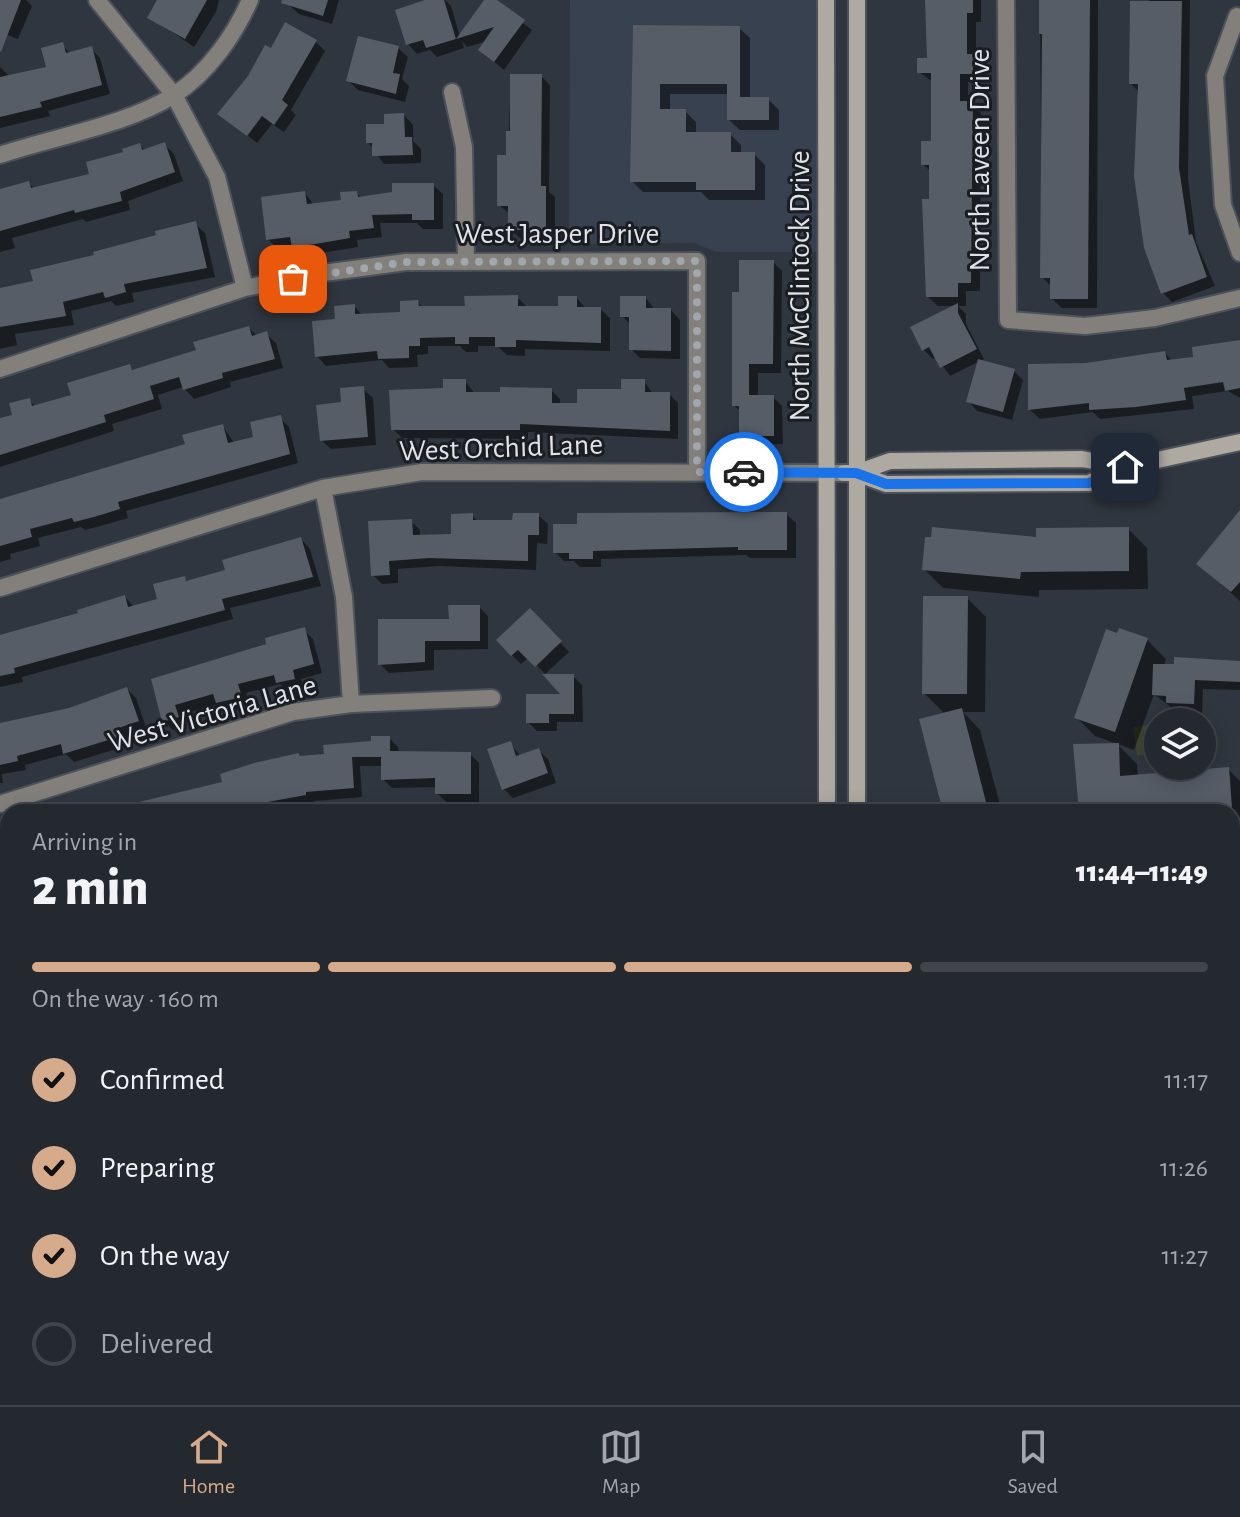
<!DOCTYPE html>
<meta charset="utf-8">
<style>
:root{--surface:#24282f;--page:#2c3037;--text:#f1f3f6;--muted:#a3a6aa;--line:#41444b;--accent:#d6ab8b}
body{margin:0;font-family:"Alegreya Sans",sans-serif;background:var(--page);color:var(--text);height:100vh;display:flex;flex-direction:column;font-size:30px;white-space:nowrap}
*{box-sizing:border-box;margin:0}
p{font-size:26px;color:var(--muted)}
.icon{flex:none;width:44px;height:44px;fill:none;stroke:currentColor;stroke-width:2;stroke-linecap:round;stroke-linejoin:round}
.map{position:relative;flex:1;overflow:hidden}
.details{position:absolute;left:0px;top:804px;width:1240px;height:602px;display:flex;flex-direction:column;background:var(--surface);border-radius:24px 24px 0 0;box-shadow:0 4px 20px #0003,0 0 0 2px var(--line)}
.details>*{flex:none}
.controls{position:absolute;left:1144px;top:708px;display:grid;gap:16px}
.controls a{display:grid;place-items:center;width:72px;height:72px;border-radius:50%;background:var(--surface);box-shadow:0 4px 20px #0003,0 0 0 2px var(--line);font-size:40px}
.pin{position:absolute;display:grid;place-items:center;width:68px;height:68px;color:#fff;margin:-34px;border-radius:16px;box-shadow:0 4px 12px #0006}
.courier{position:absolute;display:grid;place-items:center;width:80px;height:80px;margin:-40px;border:6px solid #1a73e8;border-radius:50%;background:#fff;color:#222;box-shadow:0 2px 10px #0007}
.summary em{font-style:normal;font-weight:800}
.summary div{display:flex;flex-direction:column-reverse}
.summary{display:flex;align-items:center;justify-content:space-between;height:136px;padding:0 32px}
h1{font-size:52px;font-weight:800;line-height:60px}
.bar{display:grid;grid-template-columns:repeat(4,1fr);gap:12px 8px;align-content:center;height:96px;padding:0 32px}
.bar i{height:10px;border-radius:6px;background:var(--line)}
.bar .selected{background:var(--accent)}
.bar p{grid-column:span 4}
ol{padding:0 32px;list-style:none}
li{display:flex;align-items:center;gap:24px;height:88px}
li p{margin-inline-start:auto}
li .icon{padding:8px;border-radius:50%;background:var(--accent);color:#111;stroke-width:4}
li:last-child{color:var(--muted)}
li i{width:44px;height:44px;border:4px solid var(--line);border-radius:50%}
.dock{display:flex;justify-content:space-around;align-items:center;height:112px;border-top:2px solid var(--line);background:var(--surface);font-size:22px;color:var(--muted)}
.dock a{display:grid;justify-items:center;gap:4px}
.dock .selected{color:var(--accent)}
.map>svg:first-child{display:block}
.built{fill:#37414f}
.green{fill:#3e4631}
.shadow{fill:#0007}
.building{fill:#565d67}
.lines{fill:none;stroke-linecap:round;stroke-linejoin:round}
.street-casing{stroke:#4c525a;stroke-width:20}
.secondary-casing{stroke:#4c525a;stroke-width:20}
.street{stroke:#83807b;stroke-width:16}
.secondary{stroke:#aeaaa2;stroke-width:16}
.done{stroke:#a2a6ad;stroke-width:8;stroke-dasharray:0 14.4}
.route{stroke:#1a73e8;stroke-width:10}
.labels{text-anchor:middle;stroke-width:6;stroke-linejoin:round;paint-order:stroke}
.street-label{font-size:30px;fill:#dfe2e8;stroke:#1a1d21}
</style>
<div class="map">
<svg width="1240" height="1405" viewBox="0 0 1240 1405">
<rect width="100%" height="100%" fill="#30363f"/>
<path class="built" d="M 570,0 L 816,0 L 817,252 L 716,252 L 694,243 L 569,244 Z
M 591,808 L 815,808 L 815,812 L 591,812 Z
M 1232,1307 L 1240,1307 L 1240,1405 L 872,1405 L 870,1398 L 1232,1398 Z
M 292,1398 L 816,1398 L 816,1405 L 292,1405 Z"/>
<path class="green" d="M 1158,724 L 1158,753 L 1137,756 L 1133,727 Z
M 1232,1110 L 1240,1117 L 1240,1185 L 1232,1177 Z"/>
<path class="shadow" d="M 0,0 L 26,0 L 32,6 L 18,39 L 0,32 Z
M 160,0 L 219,0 L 216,12 L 194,47 L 150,17 Z
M 291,0 L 339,0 L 332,24 L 299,14 L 289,5 Z
M 432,0 L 445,0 L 451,6 L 460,37 L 487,0 L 493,0 L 532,30 L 504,70 L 480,50 L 487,41 L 467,47 L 462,41 L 464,48 L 437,57 L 430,50 L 417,54 L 408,44 Z
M 927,0 L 981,0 L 981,22 L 976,22 L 976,59 L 981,65 L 981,82 L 968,82 L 968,103 L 981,113 L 980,291 L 966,291 L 966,306 L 958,306 L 966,314 L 966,324 L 984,359 L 950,376 L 936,357 L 933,359 L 923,349 L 956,306 L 938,306 L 928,297 L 931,172 L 923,164 L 933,143 L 933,82 L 919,72 L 929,60 Z
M 1040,0 L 1098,0 L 1097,308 L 1062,308 L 1052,299 L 1052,287 L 1042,277 Z
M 1149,0 L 1190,0 L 1188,179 L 1196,242 L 1215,286 L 1172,302 L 1163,293 L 1139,92 L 1131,84 Z
M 635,27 L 739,28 L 750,38 L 750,99 L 768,99 L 779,110 L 779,130 L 740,130 L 729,120 L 729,94 L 670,94 L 670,111 L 685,111 L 696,122 L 696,134 L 730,134 L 741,145 L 741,154 L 754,154 L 765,165 L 765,200 L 709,200 L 701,192 L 643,192 L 632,181 Z
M 316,42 L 325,51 L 291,110 L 296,115 L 284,132 L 272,124 L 257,143 L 220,114 L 272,51 Z
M 62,45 L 71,54 L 91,49 L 100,58 L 110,94 L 48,111 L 50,116 L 0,128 L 0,67 L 10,77 L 48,68 Z
M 398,48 L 408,57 L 402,79 L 409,86 L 405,102 L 358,90 L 348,80 Z
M 511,76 L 541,76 L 550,85 L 549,192 L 555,197 L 555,238 L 520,238 L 510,229 L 510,214 L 499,205 L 508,157 Z
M 404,115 L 413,125 L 413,141 L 421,149 L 421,163 L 384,164 L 368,142 Z
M 164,144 L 174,154 L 183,181 L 128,201 L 130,210 L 86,222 L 83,219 L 12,238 L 15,248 L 0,252 L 0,192 L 28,183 L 35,189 L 92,175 L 139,145 L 145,151 Z
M 433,185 L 443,194 L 443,229 L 423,229 L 417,223 L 380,223 L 382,237 L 357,240 L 358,247 L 303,256 L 293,246 L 278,249 L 268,239 L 305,193 L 314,205 L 343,201 L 356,193 L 362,198 Z
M 195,224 L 205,233 L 215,277 L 132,293 L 134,302 L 116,306 L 111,301 L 71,311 L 74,325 L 15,334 L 17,345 L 0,349 L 0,290 L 35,282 L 96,257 Z
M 773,262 L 782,271 L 781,373 L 758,373 L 758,397 L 773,397 L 782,406 L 783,444 L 750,445 L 741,435 L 741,412 L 734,405 L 741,294 Z
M 517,297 L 528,308 L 560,308 L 577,298 L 586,309 L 600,309 L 610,318 L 610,351 L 525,349 L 525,356 L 507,355 L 497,346 L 478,346 L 478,352 L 466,352 L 460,346 L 428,346 L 428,354 L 417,355 L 418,367 L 389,368 L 382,360 L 326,366 L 317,356 L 337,321 L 354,306 L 363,316 L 402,314 L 418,302 L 423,308 L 467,308 Z
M 646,298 L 655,310 L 671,310 L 680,320 L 680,359 L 640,358 L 631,349 L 631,325 L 622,316 Z
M 249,328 L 257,336 L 266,334 L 276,343 L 283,368 L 230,382 L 231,387 L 194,399 L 183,387 L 158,395 L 162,409 L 112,424 L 114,431 L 0,467 L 0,420 L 15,416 L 29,400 L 36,407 L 73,396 L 129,366 L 134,371 L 198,352 Z
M 1240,342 L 1240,398 L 1228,391 L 1192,396 L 1194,409 L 1100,419 L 1093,412 L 1040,419 L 1030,410 L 1086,365 L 1165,353 L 1173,362 L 1196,359 Z
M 1014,371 L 1023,380 L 1012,420 L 977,411 L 968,401 Z
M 465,381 L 475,394 L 551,390 L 560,399 L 560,405 L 579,405 L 644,381 L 653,394 L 669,394 L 678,403 L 678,439 L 528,432 L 528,439 L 402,438 L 393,429 L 445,390 Z
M 363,389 L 373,398 L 376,445 L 331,449 L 321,440 L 343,404 Z
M 280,418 L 289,427 L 298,463 L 126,511 L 128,518 L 104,525 L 85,530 L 81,527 L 38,538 L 40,546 L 10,554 L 11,559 L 0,562 L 0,501 L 187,445 L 223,426 L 234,443 L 256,439 Z
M 1240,513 L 1240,601 L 1199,564 Z
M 786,514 L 796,523 L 796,558 L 750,558 L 746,555 L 601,559 L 601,567 L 580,567 L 574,561 L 564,561 L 555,552 Z
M 472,515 L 478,522 L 514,522 L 538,515 L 548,524 L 547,544 L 537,543 L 536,570 L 439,566 L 398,569 L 398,583 L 382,584 L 373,575 L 411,521 L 420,530 L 420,537 L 453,536 Z
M 1128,529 L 1147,548 L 1148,589 L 1039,590 L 1039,597 L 943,588 L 924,569 L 1038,539 Z
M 301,539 L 310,549 L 321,586 L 230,608 L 233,619 L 22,677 L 23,682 L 0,687 L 0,637 L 80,615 L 125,597 L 134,607 L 160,601 L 184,578 L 189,583 L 228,571 Z
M 967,598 L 986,617 L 985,712 L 963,712 L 980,730 L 1002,812 L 945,812 L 922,721 L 946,715 L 924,693 Z
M 479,607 L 488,616 L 488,649 L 434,650 L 434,670 L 389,673 L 380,664 Z
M 530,611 L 569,652 L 545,674 L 529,657 L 521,664 L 498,641 Z
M 304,630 L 313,639 L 322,673 L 301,679 L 303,688 L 287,691 L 280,684 L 246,693 L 250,706 L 227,712 L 219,704 L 183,714 L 187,726 L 173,730 L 164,721 L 153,680 L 268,645 Z
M 1147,640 L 1166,659 L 1164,666 L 1240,662 L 1240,690 L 1203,689 L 1202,713 L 1177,712 L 1154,694 L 1134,750 L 1095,736 L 1076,717 Z
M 573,676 L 582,685 L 583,722 L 557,722 L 557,731 L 537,731 L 528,722 L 565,696 Z
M 127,689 L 136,698 L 147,730 L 123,739 L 126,746 L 74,762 L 66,754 L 25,765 L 26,770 L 2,774 L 3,783 L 0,783 L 0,724 L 70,710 Z
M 389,738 L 398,747 L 399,753 L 470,754 L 479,763 L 479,802 L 446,802 L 437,793 L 437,787 L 392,788 L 383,779 L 383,766 L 360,766 L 362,797 L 314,801 L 314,804 L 270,812 L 128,812 L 301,758 L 326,756 Z
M 510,743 L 521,757 L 538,750 L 548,759 L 556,783 L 513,798 L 504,789 Z
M 1118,745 L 1137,764 L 1138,776 L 1228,769 L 1240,781 L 1240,827 L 1232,827 L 1232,812 L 1080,812 L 1075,746 Z
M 8,842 L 8,894 L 0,895 L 0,844 Z
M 1232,899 L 1240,900 L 1240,956 L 1232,954 Z
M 8,942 L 8,986 L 0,987 L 0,943 Z
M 1232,1019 L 1240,1026 L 1240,1075 L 1232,1068 Z
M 8,1051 L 8,1104 L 0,1105 L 0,1052 Z
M 0,1144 L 8,1144 L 8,1199 L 0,1199 Z
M 1232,1213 L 1240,1220 L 1232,1234 Z
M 0,1262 L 8,1262 L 8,1312 L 0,1312 Z
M 0,1352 L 8,1352 L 8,1398 L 154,1398 L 154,1403 L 0,1404 Z
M 1232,1379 L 1240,1379 L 1240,1405 L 1211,1405 L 1211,1398 L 1232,1398 Z
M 227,1398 L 281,1398 L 282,1405 L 227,1405 Z
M 341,1398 L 404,1398 L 404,1405 L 341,1405 Z
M 664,1398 L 698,1398 L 703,1403 L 657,1405 Z
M 1009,1398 L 1099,1398 L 1105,1405 L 1014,1405 Z"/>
<path class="building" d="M 0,0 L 21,0 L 1,52 L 0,51 Z
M 157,0 L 207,0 L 185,39 L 147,18 Z
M 282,0 L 328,0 L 323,16 L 281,3 Z
M 425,0 L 444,0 L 456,39 L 426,48 L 423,40 L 406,45 L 395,10 Z
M 484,0 L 497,0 L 525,20 L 494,62 L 478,50 L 494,27 L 456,39 Z
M 925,0 L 973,0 L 973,13 L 967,13 L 967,54 L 973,54 L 973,74 L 960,74 L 960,101 L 973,101 L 971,283 L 958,283 L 958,297 L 926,297 L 922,199 L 929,199 L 929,165 L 921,165 L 921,141 L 931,141 L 931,73 L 917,73 L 917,58 L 927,58 Z
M 1039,0 L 1090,0 L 1088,299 L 1050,299 L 1050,278 L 1040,278 L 1042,34 L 1039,34 Z
M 1130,1 L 1182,1 L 1179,168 L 1189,235 L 1192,234 L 1207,277 L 1161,294 L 1144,248 L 1134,176 L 1138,84 L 1129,84 Z
M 285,22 L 317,40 L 282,100 L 288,105 L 274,125 L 262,116 L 247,136 L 217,114 L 248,76 L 265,45 L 271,48 Z
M 633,25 L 740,26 L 740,97 L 769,97 L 769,120 L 727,120 L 727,84 L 660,84 L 660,109 L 686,109 L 686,132 L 731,132 L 731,152 L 755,152 L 755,190 L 696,190 L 696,182 L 630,182 Z
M 358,36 L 399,46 L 393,73 L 400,74 L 396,94 L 346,81 Z
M 63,42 L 66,53 L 92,46 L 102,85 L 40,102 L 42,107 L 0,117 L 0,77 L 46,67 L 41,48 Z
M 510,74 L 542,74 L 541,186 L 546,186 L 546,230 L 508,230 L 508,206 L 497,206 L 497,155 L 506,155 L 506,131 L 510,131 Z
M 404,113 L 405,137 L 412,137 L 413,155 L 372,156 L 372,143 L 366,143 L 366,124 L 384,124 L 384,114 Z
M 165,142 L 175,172 L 120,192 L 122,201 L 75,213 L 74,210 L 0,231 L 0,189 L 29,181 L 31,188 L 89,174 L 86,162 L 123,152 L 122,149 L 140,143 L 142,150 Z
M 392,183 L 434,183 L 434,220 L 412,220 L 412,214 L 372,215 L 374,228 L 349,231 L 350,238 L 292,248 L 290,237 L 266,240 L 261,197 L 305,191 L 307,204 L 341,200 L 340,192 L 357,191 L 358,197 L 392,192 Z
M 196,221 L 207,268 L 124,284 L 126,292 L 105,298 L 103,292 L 63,302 L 66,316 L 0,327 L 0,288 L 33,281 L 30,270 L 94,255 L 93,252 L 156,235 L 155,231 Z
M 739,260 L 774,260 L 773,364 L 749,364 L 749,395 L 774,395 L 774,436 L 739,436 L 739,406 L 732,406 L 732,292 L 739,292 Z
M 518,295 L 518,306 L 558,306 L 558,296 L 577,296 L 577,307 L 601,307 L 601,343 L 516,340 L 516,347 L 495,347 L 495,337 L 469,337 L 469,344 L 455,344 L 455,337 L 420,338 L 420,346 L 409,346 L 409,358 L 378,359 L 377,351 L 315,357 L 312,321 L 335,319 L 334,306 L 355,304 L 355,314 L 400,312 L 400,301 L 418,300 L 419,306 L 465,306 L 464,296 Z
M 620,296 L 646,296 L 646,308 L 671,308 L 671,351 L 629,350 L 629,317 L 620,317 Z
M 958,303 L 958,313 L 977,349 L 940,368 L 929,347 L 922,351 L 910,327 Z
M 249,326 L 252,336 L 267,331 L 275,359 L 222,373 L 223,378 L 183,390 L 179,377 L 150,386 L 154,399 L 104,415 L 106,422 L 0,455 L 0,418 L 12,415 L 9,403 L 30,398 L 32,406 L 71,395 L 67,383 L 130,364 L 132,370 L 196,350 L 193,342 Z
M 1240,340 L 1240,388 L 1225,391 L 1223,382 L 1184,388 L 1186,400 L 1136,407 L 1089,410 L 1089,403 L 1028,410 L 1028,364 L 1086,363 L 1165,351 L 1167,360 L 1193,357 L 1192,347 Z
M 978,359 L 1015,369 L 1003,412 L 966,402 Z
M 443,379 L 466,379 L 466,392 L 500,392 L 500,387 L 552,388 L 552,403 L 577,403 L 577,389 L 621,389 L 621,379 L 645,379 L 645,392 L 670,392 L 670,431 L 520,424 L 520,430 L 391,430 L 389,390 L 443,388 Z
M 364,386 L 368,437 L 320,441 L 316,405 L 341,402 L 340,388 Z
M 281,415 L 290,454 L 118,502 L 120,509 L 94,517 L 74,522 L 72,518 L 30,529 L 32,537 L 0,546 L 0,499 L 185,444 L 182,435 L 223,424 L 228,443 L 253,437 L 250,422 Z
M 1240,510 L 1240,582 L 1231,592 L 1196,564 Z
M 787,512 L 787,550 L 738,550 L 738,547 L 593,551 L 593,559 L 569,559 L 569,553 L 553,553 L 553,524 L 577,524 L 577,513 Z
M 473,513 L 473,520 L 512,520 L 513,513 L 539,513 L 539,535 L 528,535 L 528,561 L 429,558 L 389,561 L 390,575 L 371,576 L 368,521 L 412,519 L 413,535 L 451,534 L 451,514 Z
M 932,527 L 1036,537 L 1036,528 L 1129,527 L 1129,571 L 1021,572 L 1020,579 L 922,570 L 925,537 L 931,537 Z
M 301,537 L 313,577 L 222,599 L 225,610 L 14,668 L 15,673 L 0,676 L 0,635 L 78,613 L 77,610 L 125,595 L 128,607 L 157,599 L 153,584 L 185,576 L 186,581 L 225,570 L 222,560 Z
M 923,596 L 968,596 L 967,694 L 922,694 Z
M 448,605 L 480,605 L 480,641 L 425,641 L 425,662 L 378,665 L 378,619 L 449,619 Z
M 530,608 L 562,641 L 535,667 L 518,650 L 511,656 L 496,640 Z
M 305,627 L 314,664 L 293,670 L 295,679 L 276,683 L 274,675 L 238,684 L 242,697 L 216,703 L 213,694 L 175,705 L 179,717 L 162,722 L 151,679 L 266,644 L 265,638 Z
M 1119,628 L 1148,638 L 1115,732 L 1074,718 L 1106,629 L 1117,633 Z
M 1174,657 L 1240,661 L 1240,682 L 1195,680 L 1194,704 L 1166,703 L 1166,696 L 1152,695 L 1153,664 L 1174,664 Z
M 542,674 L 574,674 L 574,714 L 549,714 L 549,723 L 526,723 L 526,694 L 560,694 Z
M 127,687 L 139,721 L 116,729 L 118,737 L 63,754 L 61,744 L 17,756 L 18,761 L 0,765 L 0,723 L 69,708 Z
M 962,708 L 986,802 L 943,812 L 919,719 Z
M 371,736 L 390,736 L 390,751 L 471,752 L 471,794 L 435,794 L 435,778 L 381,780 L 381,757 L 352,757 L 354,788 L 306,792 L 306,795 L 246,806 L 247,812 L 114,812 L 114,808 L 222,782 L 220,774 L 254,763 L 299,753 L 299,756 L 324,754 L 323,745 L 371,741 Z
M 511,741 L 516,756 L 539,748 L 548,773 L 502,790 L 487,749 Z
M 1119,743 L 1120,776 L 1229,767 L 1232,808 L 1177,812 L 1079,812 L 1073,744 Z"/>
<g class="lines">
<defs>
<path id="street" d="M 97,0 L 174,95 L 217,177 L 245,288
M 1006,0 L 1008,320 L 1085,326 L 1155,318 L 1240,298
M 1237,16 L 1215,76 L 1223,205 L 1240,253
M 452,92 L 464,147 L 466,260
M 0,155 C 53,137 127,125 174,95 C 208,73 234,36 250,0
M 0,369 L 245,288 L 316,274 L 406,262 L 697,261 L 697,472
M 323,488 L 344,597 L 351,704
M 0,588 L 323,488 L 422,472 L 844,473
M 0,804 L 293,712 L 351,704 L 492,698
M 1232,977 L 1240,982
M 0,1014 L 8,1012
M 0,1226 L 8,1226
M 1232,1286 L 1240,1288
M 185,1405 L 186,1398"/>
<path id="secondary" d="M 826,0 L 827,812
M 844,473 L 856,473 L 890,461 L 1082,459 L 1125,467
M 856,473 L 886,484 L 1089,483 L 1125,467 L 1240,442
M 857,812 L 857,0
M 828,1405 L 828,1398
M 856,1405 L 856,1398"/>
</defs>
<use href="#street" class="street-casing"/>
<use href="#secondary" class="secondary-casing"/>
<use href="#street" class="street"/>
<use href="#secondary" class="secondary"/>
</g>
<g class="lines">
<path class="done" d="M 293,279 L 406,262 L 697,261 L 697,472 L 744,472"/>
<path class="route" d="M 744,472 L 856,473 L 886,484 L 1089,483 L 1125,467"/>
</g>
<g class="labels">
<g class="street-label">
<text transform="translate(979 160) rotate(-90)" y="10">North Laveen Drive</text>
<text x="557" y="243">West Jasper Drive</text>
<text transform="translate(799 286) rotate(-90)" y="10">North McClintock Drive</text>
<text transform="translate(501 447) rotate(-2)" y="10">West Orchid Lane</text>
<text transform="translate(212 713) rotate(-16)" y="10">West Victoria Lane</text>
</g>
</g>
</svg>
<div class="controls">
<a><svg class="icon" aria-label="layers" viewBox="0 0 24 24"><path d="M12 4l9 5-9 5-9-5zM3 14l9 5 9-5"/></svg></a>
</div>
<div class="pin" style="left:293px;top:279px;background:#ea580c"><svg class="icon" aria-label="bag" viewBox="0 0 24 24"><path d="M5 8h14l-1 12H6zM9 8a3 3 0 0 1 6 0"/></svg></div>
<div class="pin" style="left:1125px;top:467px;background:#1f2937"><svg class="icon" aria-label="home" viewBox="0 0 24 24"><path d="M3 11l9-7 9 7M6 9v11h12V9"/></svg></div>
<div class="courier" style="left:744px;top:472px"><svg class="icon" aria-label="car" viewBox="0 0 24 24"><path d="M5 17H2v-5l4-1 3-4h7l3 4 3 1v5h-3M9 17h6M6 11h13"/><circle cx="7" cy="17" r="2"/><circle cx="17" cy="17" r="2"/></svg></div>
<section class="details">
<div class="summary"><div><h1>2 min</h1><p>Arriving in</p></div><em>11:44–11:49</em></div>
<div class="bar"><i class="selected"></i><i class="selected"></i><i class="selected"></i><i></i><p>On the way · 160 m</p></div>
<ol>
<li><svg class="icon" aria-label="check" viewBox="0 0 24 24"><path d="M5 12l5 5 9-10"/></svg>Confirmed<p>11:17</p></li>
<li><svg class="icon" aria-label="check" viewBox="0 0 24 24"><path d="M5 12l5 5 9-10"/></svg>Preparing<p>11:26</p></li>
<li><svg class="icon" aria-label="check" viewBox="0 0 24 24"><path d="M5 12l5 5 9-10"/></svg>On the way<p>11:27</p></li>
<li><i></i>Delivered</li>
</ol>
</section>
</div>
<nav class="dock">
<a class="selected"><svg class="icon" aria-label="home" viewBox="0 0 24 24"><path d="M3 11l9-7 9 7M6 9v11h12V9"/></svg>Home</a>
<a><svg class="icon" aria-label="map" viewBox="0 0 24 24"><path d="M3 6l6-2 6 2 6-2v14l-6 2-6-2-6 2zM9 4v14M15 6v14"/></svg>Map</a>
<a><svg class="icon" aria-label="saved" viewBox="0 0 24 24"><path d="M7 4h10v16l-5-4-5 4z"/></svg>Saved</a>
</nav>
